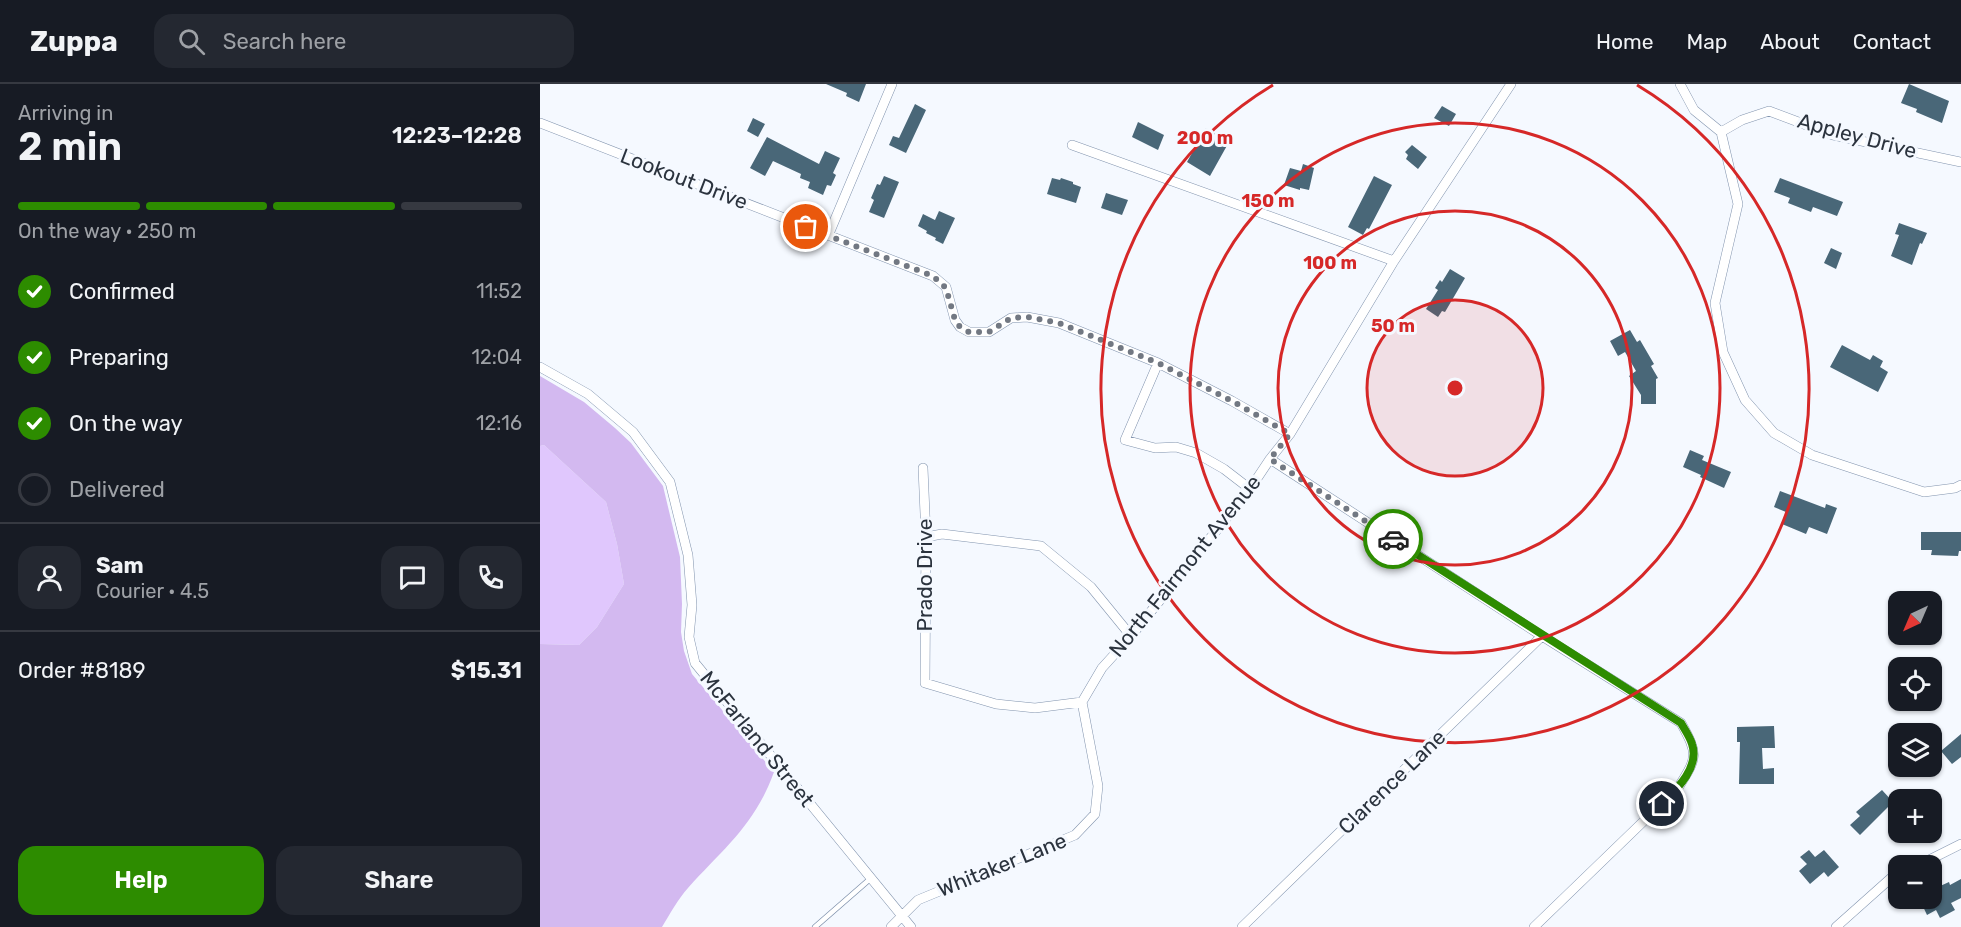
<!DOCTYPE html>
<meta charset="utf-8">
<style>
:root{--surface:#171b24;--page:#242831;--text:#f1f3f6;--muted:#9ea1a6;--line:#363941;--accent:#2d8c00}
body{margin:0;font-family:Rubik,sans-serif;background:var(--page);color:var(--text);height:100vh;display:flex;flex-direction:column;font-size:22px;white-space:nowrap}
*{box-sizing:border-box;margin:0}
p{font-size:20px;color:var(--muted)}
.icon{flex:none;width:33px;height:33px;fill:none;stroke:currentColor;stroke-width:2;stroke-linecap:round;stroke-linejoin:round}
.map{position:relative;flex:1;overflow:hidden}
.sheet{display:flex;flex-direction:column;background:var(--surface);width:540px}
.sheet>*{flex:none}
.needle{width:39px;rotate:224deg}
.buttons{position:absolute;left:1348px;top:507px;display:grid;gap:12px}
.buttons a{display:grid;place-items:center;width:54px;height:54px;border-radius:12px;background:var(--surface);box-shadow:0 2px 4px #0004;font-size:30px}
.pin{position:absolute;display:grid;place-items:center;width:51px;height:51px;color:#fff;margin:-26px;border:3px solid #fff;border-radius:50%;box-shadow:0 2px 6px #0007}
.courier{position:absolute;display:grid;place-items:center;width:60px;height:60px;margin:-30px;border:4px solid #2d8c00;border-radius:50%;background:#fff;color:#222;box-shadow:0 2px 8px #0007}
.overview em{font-style:normal;font-weight:600}
.overview div{display:flex;flex-direction:column-reverse}
.overview{display:flex;align-items:center;justify-content:space-between;height:102px;padding:0 18px}
h1{font-size:39px;font-weight:600;line-height:45px}
.bar{display:grid;grid-template-columns:repeat(4,1fr);gap:9px 6px;align-content:center;height:72px;padding:0 18px}
.bar i{height:8px;border-radius:4px;background:var(--line)}
.bar .selected{background:var(--accent)}
.bar p{grid-column:span 4}
.line{display:flex;align-items:center;gap:15px;padding:0 18px;border-top:2px solid var(--line)}
.line div{flex:1}
.round{display:grid;place-items:center;flex:none;width:63px;height:63px;border-radius:18px;background:var(--page)}
ol{padding:0 18px;list-style:none}
li{display:flex;align-items:center;gap:18px;height:66px}
li p{margin-inline-start:auto}
li .icon{padding:6px;border-radius:50%;background:var(--accent);color:#fff;stroke-width:4}
li:last-child{color:var(--muted)}
li i{width:33px;height:33px;border:3px solid var(--line);border-radius:50%}
.action{display:flex;gap:12px;margin-top:auto;padding:12px 18px}
.action a{flex:1;height:69px;border-radius:18px;background:var(--accent);color:#fff;font-size:24px;font-weight:600;line-height:69px;text-align:center}
.action a+a{background:var(--page);color:var(--text)}
header{display:flex;align-items:center;gap:36px;box-sizing:border-box;height:84px;padding:0 30px;background:var(--surface);border-bottom:2px solid var(--line)}
header strong{font-size:28px}
nav{display:flex;gap:33px;margin-inline-start:auto;font-size:21px}
.search{width:420px;height:54px;background:var(--page);display:flex;align-items:center;gap:15px;box-sizing:border-box;padding:0 21px;border-radius:18px;color:var(--muted);font-size:22px}
main{display:flex;flex:1;min-height:0}
.map>svg:first-child{display:block}
.green{fill:#e0c7fd}
.forest{fill:#d3b9f0}
.building{fill:#496778}
.lines{fill:none;stroke-linecap:round;stroke-linejoin:round}
.lane-casing{stroke:#8294ae;stroke-width:6}
.street-casing{stroke:#8294ae;stroke-width:10}
.lane{stroke:#fff;stroke-width:4.5}
.street{stroke:#fff;stroke-width:9}
.done{stroke:#727882;stroke-width:6;stroke-dasharray:0 10.8}
.route{stroke:#2d8c00;stroke-width:8}
.ring{fill:none;stroke:#d62828;stroke-width:3}
.labels{text-anchor:middle;stroke-width:6;stroke-linejoin:round;paint-order:stroke}
.street-label{font-size:21px;fill:#2b333e;stroke:#f5f9ff}
.centre{fill:#d62828;stroke:#f5f9ff;stroke-width:3}
.ring-label{font-size:18px;text-anchor:middle;font-weight:bold;fill:#d62828;stroke:#f5f9ff;stroke-width:6;stroke-linejoin:round;paint-order:stroke}
</style>
<header>
<strong>Zuppa</strong>
<div class="search"><svg class="icon" aria-label="search" viewBox="0 0 24 24"><circle cx="10" cy="10" r="6"/><path d="M15 15l6 6"/></svg>Search here</div>
<nav><a>Home</a><a>Map</a><a>About</a><a>Contact</a></nav>
</header>
<main>
<section class="sheet">
<div class="overview"><div><h1>2 min</h1><p>Arriving in</p></div><em>12:23–12:28</em></div>
<div class="bar"><i class="selected"></i><i class="selected"></i><i class="selected"></i><i></i><p>On the way · 250 m</p></div>
<ol>
<li><svg class="icon" aria-label="check" viewBox="0 0 24 24"><path d="M5 12l5 5 9-10"/></svg>Confirmed<p>11:52</p></li>
<li><svg class="icon" aria-label="check" viewBox="0 0 24 24"><path d="M5 12l5 5 9-10"/></svg>Preparing<p>12:04</p></li>
<li><svg class="icon" aria-label="check" viewBox="0 0 24 24"><path d="M5 12l5 5 9-10"/></svg>On the way<p>12:16</p></li>
<li><i></i>Delivered</li>
</ol>
<div class="line" style="height:108px"><a class="round"><svg class="icon" aria-label="person" viewBox="0 0 24 24"><circle cx="12" cy="8" r="4"/><path d="M4 21q1-7 8-7t8 7"/></svg></a><div><b>Sam</b><p>Courier · 4.5</p></div><a class="round"><svg class="icon" aria-label="chat" viewBox="0 0 24 24"><path d="M4 5h16v11H9l-5 4z"/></svg></a><a class="round"><svg class="icon" aria-label="phone" viewBox="0 0 24 24"><path d="M5 4h4l2 5-3 2q2 4 5 5l2-3 5 2v4C11 20 4 13 5 4z"/></svg></a></div>
<div class="line" style="height:78px"><div>Order #8189</div><b>$15.31</b></div>
<div class="action"><a>Help</a><a>Share</a></div>
</section>
<div class="map">
<svg width="1421" height="843" viewBox="0 0 1421 843">
<rect width="100%" height="100%" fill="#f5f9ff"/>
<path class="green" d="M 4,361 L 66,418 L 77,460 L 84,500 L 57,543 L 39,561 L 0,560 L 0,362 Z"/>
<path class="forest" d="M 0,292 L 44,318 L 75,344 L 91,359 L 123,402 L 140,473 L 142,520 L 141,548 L 144,567 L 152,590 L 234,688 C 215,741 184,764 148,804 C 138,815 130,830 122,843 L 0,843 L 0,560 L 39,561 L 57,543 L 84,500 L 77,460 L 66,418 L 4,361 L 0,362 Z"/>
<path class="building" d="M 286,0 L 326,0 L 319,18 L 306,12 L 307,9 Z
M 1369,0 L 1409,17 L 1402,39 L 1376,28 L 1377,25 L 1361,19 Z
M 375,20 L 386,26 L 366,69 L 349,61 L 353,52 L 359,54 Z
M 902,22 L 916,30 L 909,42 L 894,34 Z
M 213,34 L 225,40 L 218,53 L 207,47 Z
M 598,38 L 624,51 L 618,66 L 592,53 Z
M 666,44 L 689,58 L 670,92 L 647,78 Z
M 227,53 L 279,80 L 285,67 L 300,74 L 293,89 L 296,91 L 291,102 L 287,101 L 283,111 L 268,104 L 270,98 L 260,94 L 261,90 L 233,77 L 225,92 L 210,84 Z
M 872,61 L 887,73 L 878,85 L 866,75 L 868,71 L 865,68 Z
M 763,80 L 774,84 L 769,106 L 760,104 L 760,106 L 744,101 L 750,84 L 761,87 Z
M 344,92 L 359,98 L 344,134 L 329,128 L 334,116 L 331,114 L 337,100 L 340,101 Z
M 834,92 L 852,101 L 829,145 L 827,144 L 823,151 L 808,143 Z
M 512,94 L 520,96 L 521,94 L 533,98 L 533,100 L 541,103 L 536,119 L 507,110 Z
M 1240,94 L 1303,118 L 1297,132 L 1273,123 L 1271,128 L 1248,119 L 1250,114 L 1234,108 Z
M 566,109 L 588,116 L 582,131 L 561,124 Z
M 399,127 L 415,134 L 403,160 L 395,156 L 396,154 L 386,149 L 387,147 L 378,142 L 383,130 L 395,136 Z
M 1359,139 L 1387,149 L 1382,160 L 1380,159 L 1372,181 L 1351,172 L 1359,151 L 1355,150 Z
M 1291,164 L 1302,169 L 1296,185 L 1284,179 Z
M 910,185 L 925,194 L 905,228 L 902,227 L 898,233 L 886,225 L 898,206 L 895,204 L 900,196 L 902,198 Z
M 1090,246 L 1097,258 L 1100,256 L 1114,280 L 1111,282 L 1118,294 L 1116,295 L 1116,320 L 1101,320 L 1101,311 L 1089,292 L 1096,287 L 1085,268 L 1078,272 L 1070,257 Z
M 1302,261 L 1330,276 L 1333,271 L 1343,277 L 1340,283 L 1348,288 L 1338,308 L 1290,283 Z
M 1150,366 L 1164,372 L 1162,376 L 1191,388 L 1184,404 L 1160,393 L 1161,391 L 1143,383 Z
M 1240,407 L 1285,424 L 1286,420 L 1297,424 L 1287,450 L 1269,443 L 1266,450 L 1242,440 L 1246,428 L 1234,423 Z
M 1381,448 L 1421,448 L 1421,467 L 1419,467 L 1418,472 L 1391,471 L 1392,466 L 1381,466 Z
M 1234,642 L 1235,664 L 1222,664 L 1223,685 L 1234,684 L 1234,700 L 1199,700 L 1200,658 L 1197,658 L 1197,643 Z
M 1421,650 L 1421,673 L 1412,680 L 1401,667 Z
M 1342,706 L 1353,718 L 1320,751 L 1310,741 L 1320,732 L 1316,728 Z
M 1269,766 L 1275,773 L 1284,766 L 1299,783 L 1288,793 L 1284,788 L 1270,800 L 1259,787 L 1267,780 L 1260,773 Z
M 1421,795 L 1421,814 L 1411,819 L 1415,826 L 1400,834 L 1396,826 L 1387,831 L 1379,814 L 1392,814 L 1392,810 L 1399,806 L 1398,803 L 1409,798 L 1410,801 Z"/>
<g class="lines">
<defs>
<path id="lane" d="M 275,843 L 330,795"/>
<path id="street" d="M 1140,0 L 1154,26 L 1181,48 L 1198,120 L 1175,219 L 1183,268 L 1205,316 L 1234,349 L 1272,371 L 1384,408 L 1415,404 L 1421,401
M 0,39 L 393,192 L 406,203 L 415,236 L 420,243 L 429,248 L 449,248 L 471,234 L 487,233 L 519,239 L 618,279 L 692,317 L 750,350
M 1181,48 L 1202,36 L 1229,27 L 1293,51 L 1421,78
M 532,61 L 854,177
M 288,152 L 352,0
M 618,279 L 585,356 L 615,364 L 636,363 L 656,369 L 684,385 L 710,405
M 0,283 L 48,310 L 93,348 L 130,398 L 148,471 L 152,521 L 149,553 L 155,579 L 371,843
M 730,375 L 1002,552 L 1141,639 C 1159,671 1157,674 1138,704 L 994,843
M 383,384 L 386,453 L 385,599 L 456,620 L 495,624 L 542,618
M 386,453 L 402,450 L 501,462 L 551,503 L 591,552
M 542,618 L 562,584 L 591,552 L 710,405 L 730,375 L 750,350 L 854,177 L 971,0
M 1377,782 L 1421,760
M 351,843 L 378,816 L 535,751 L 555,730 L 558,702 L 542,618
M 702,843 L 1002,552
M 1296,843 L 1351,794 L 1359,790"/>
</defs>
<use href="#lane" class="lane-casing"/>
<use href="#street" class="street-casing"/>
<use href="#lane" class="lane"/>
<use href="#street" class="street"/>
</g>
<g class="lines">
<path class="done" d="M 266,143 L 393,192 L 406,204 L 415,236 L 420,243 L 429,248 L 449,248 L 471,234 L 487,233 L 519,239 L 618,279 L 692,317 L 750,350 L 730,375 L 853,455"/>
<path class="route" d="M 853,455 L 1141,639 C 1145,646 1150,653 1152,660 C 1160,683 1137,705 1122,720"/>
</g>
<circle cx="915" cy="304" r="88" fill="#d62828" fill-opacity=".12"/>
<g class="ring">
<circle cx="915" cy="304" r="88"/>
<circle cx="915" cy="304" r="177"/>
<circle cx="915" cy="304" r="265"/>
<path d="M1097 1A354 354 0 1 1 733 1"/>
</g>
<g class="labels">
<g class="street-label">
<text transform="translate(1317 52) rotate(15)" y="7">Appley Drive</text>
<text transform="translate(144 95) rotate(21)" y="7">Lookout Drive</text>
<text transform="translate(645 482) rotate(-51)" y="7">North Fairmont Avenue</text>
<text transform="translate(385 491) rotate(-90)" y="7">Prado Drive</text>
<text transform="translate(217 655) rotate(51)" y="7">McFarland Street</text>
<text transform="translate(852 698) rotate(-44)" y="7">Clarence Lane</text>
<text transform="translate(462 781) rotate(-22)" y="7">Whitaker Lane</text>
</g>
</g>
<circle cx="915" cy="304" r="9" class="centre"/>
<g class="ring-label">
<text x="665" y="60">200 m</text>
<text x="728" y="123">150 m</text>
<text x="790" y="185">100 m</text>
<text x="853" y="248">50 m</text>
</g>
</svg>
<div class="buttons">
<a><svg class="needle" viewBox="-14 -14 28 28"><path d="M0-13l5 13h-10z" fill="#e53935"/><path d="M0 13l5-13h-10z" fill="#9ea1a6"/></svg></a>
<a><svg class="icon" aria-label="locate" viewBox="0 0 24 24"><circle cx="12" cy="12" r="6"/><path d="M12 2v4M12 18v4M2 12h4M18 12h4"/></svg></a>
<a><svg class="icon" aria-label="layers" viewBox="0 0 24 24"><path d="M12 4l9 5-9 5-9-5zM3 14l9 5 9-5"/></svg></a>
<a>+</a>
<a>−</a>
</div>
<div class="pin" style="left:266px;top:143px;background:#ea580c"><svg class="icon" aria-label="bag" viewBox="0 0 24 24"><path d="M5 8h14l-1 12H6zM9 8a3 3 0 0 1 6 0"/></svg></div>
<div class="pin" style="left:1122px;top:720px;background:#1f2937"><svg class="icon" aria-label="home" viewBox="0 0 24 24"><path d="M3 11l9-7 9 7M6 9v11h12V9"/></svg></div>
<div class="courier" style="left:853px;top:455px"><svg class="icon" aria-label="car" viewBox="0 0 24 24"><path d="M5 17H2v-5l4-1 3-4h7l3 4 3 1v5h-3M9 17h6M6 11h13"/><circle cx="7" cy="17" r="2"/><circle cx="17" cy="17" r="2"/></svg></div>
</div>
</main>
